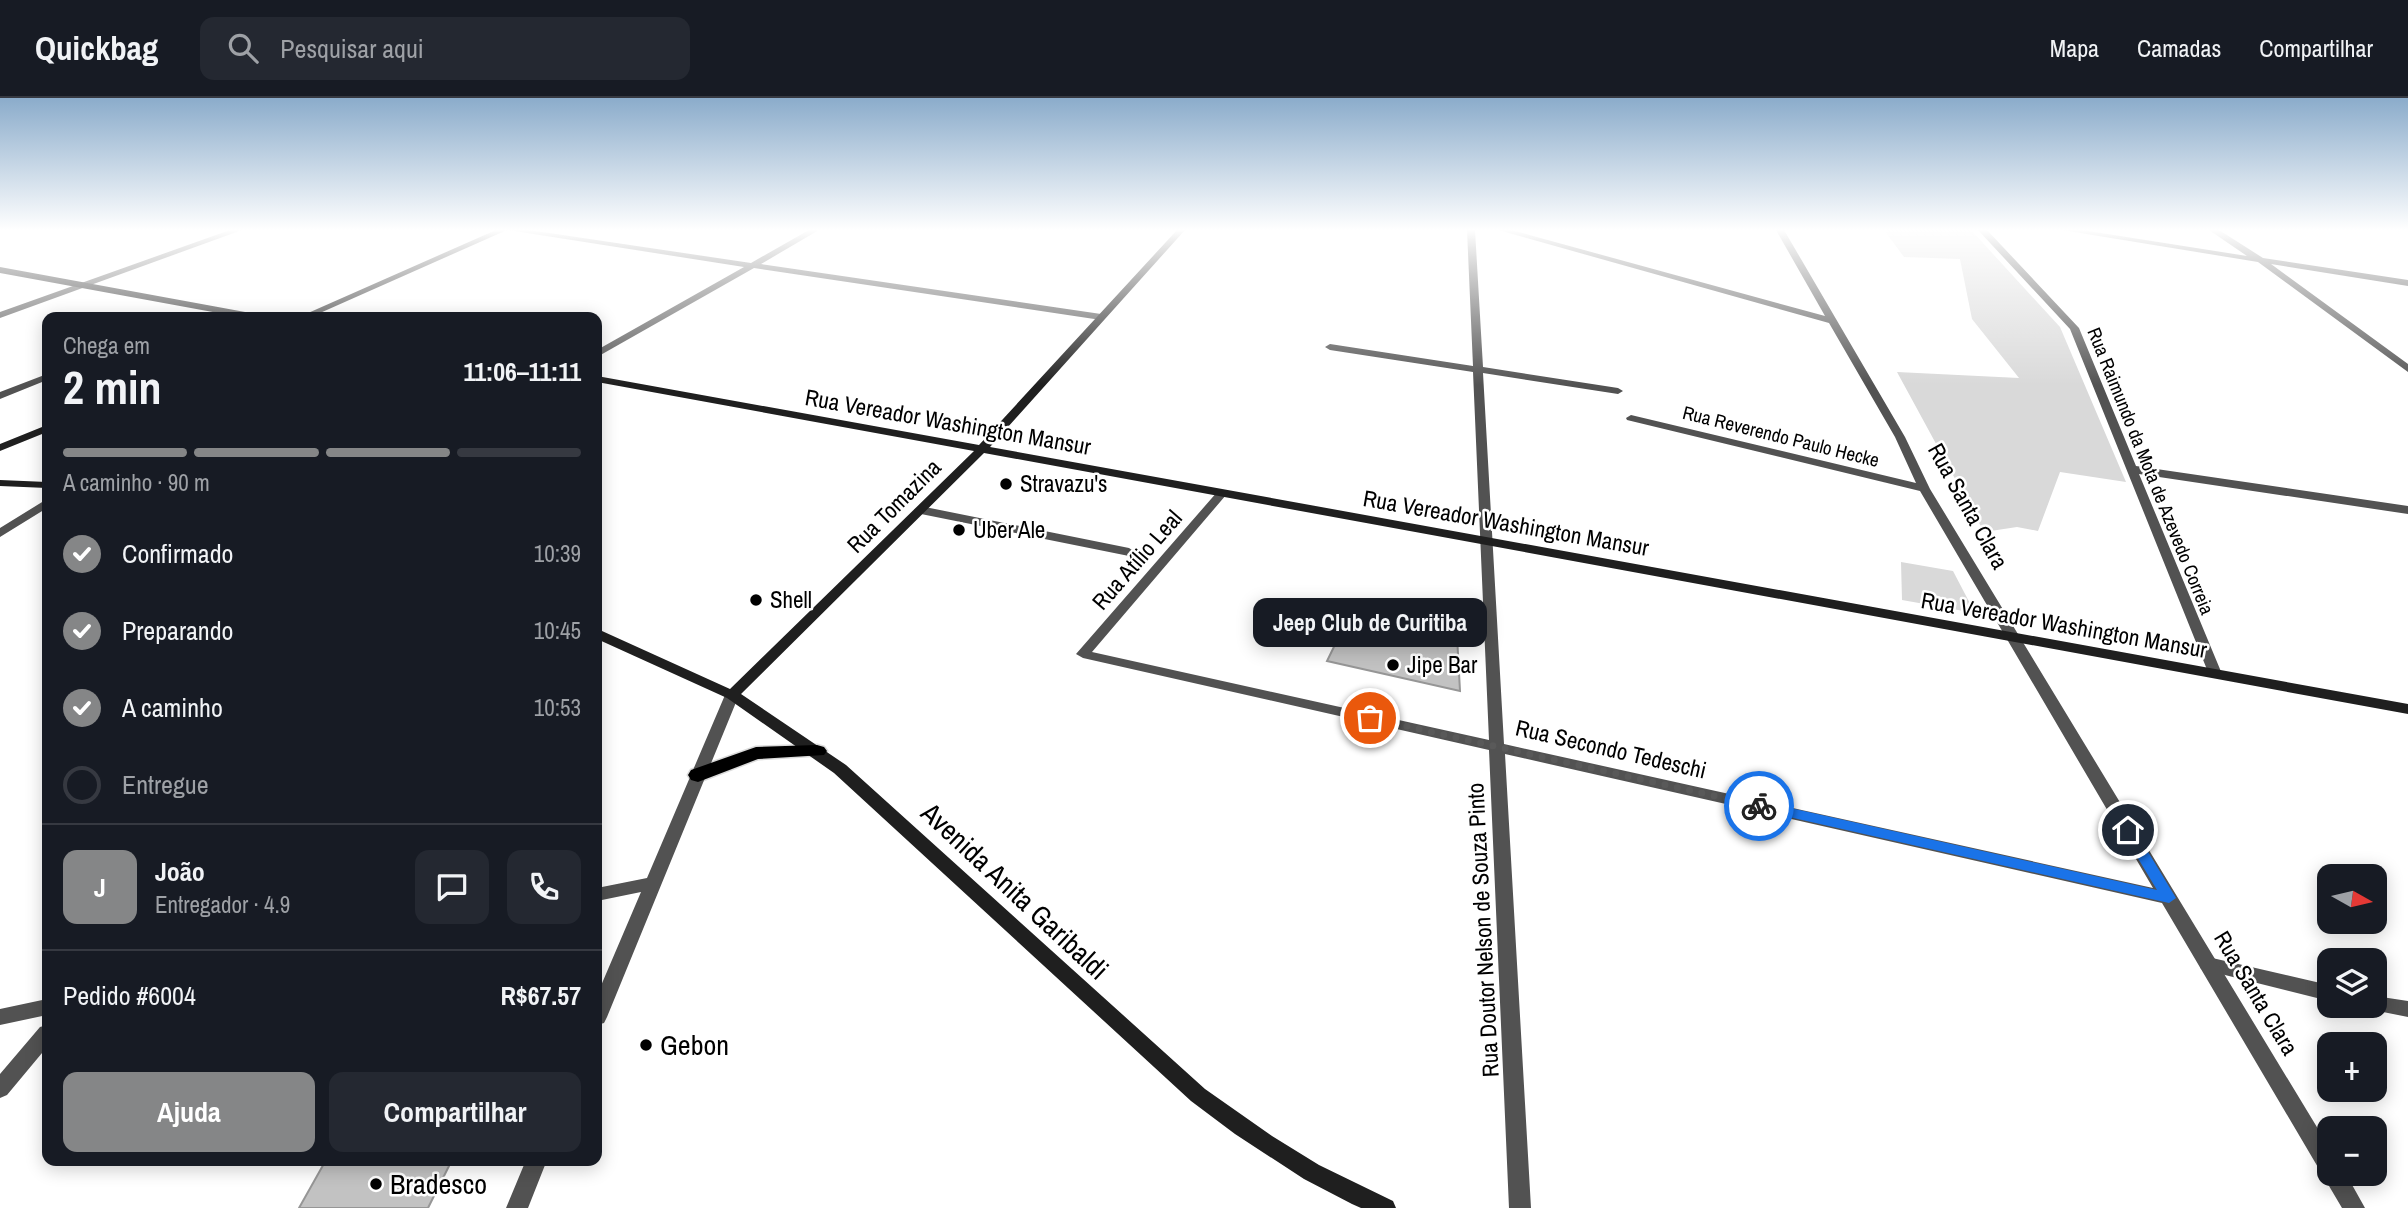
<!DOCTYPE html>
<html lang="pt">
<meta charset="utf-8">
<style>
:root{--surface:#171b24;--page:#242831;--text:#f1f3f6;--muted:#9ea1a6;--line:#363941;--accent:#858687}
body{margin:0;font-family:"Archivo Narrow",sans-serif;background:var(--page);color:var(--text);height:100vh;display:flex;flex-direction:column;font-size:26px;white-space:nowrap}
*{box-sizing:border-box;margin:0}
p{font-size:23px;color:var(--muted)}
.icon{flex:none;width:38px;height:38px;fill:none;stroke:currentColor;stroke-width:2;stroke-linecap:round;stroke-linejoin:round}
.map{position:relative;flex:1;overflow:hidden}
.sheet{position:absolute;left:42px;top:214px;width:560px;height:854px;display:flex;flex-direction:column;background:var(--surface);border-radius:14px;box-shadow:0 4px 18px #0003}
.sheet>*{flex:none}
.needle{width:46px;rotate:98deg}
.fabs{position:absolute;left:2317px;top:766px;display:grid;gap:14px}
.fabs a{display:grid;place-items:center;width:70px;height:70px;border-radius:14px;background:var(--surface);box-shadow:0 4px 18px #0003;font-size:35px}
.pin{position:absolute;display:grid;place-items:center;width:60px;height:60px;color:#fff;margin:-30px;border:4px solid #fff;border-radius:50%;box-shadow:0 2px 7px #0007}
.courier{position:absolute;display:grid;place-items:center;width:70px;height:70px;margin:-35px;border:5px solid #1a73e8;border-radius:50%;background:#fff;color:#222;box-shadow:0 2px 9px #0007}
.bubble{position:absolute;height:49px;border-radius:14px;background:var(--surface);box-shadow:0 4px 18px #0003;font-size:23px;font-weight:800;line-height:49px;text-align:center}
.overview em{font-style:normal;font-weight:800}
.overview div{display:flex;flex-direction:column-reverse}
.overview{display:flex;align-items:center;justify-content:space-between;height:119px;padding:0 21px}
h1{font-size:46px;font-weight:800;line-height:52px}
.bar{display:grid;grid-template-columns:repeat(4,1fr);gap:10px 7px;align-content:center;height:84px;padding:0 21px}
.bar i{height:9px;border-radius:5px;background:var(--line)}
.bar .selected{background:var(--accent)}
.bar p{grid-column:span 4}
.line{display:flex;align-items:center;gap:18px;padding:0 21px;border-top:2px solid var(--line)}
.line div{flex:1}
.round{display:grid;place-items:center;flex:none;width:74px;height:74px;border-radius:14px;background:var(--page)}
ol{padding:0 21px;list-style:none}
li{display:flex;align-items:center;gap:21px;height:77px}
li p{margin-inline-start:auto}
li .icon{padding:7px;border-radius:50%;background:var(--accent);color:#fff;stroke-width:4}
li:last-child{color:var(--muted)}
li i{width:38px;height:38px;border:4px solid var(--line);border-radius:50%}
.cta{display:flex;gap:14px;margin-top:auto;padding:14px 21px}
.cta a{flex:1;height:80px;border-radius:14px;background:var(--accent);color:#fff;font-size:28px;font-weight:800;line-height:80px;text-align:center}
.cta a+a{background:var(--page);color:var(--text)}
header{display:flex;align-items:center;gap:42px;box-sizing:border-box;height:98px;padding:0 35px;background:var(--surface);border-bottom:2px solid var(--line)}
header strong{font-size:33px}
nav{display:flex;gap:38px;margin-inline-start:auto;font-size:24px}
.search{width:490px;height:63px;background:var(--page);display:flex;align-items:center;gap:18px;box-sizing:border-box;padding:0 24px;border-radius:14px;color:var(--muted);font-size:26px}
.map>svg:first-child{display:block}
.green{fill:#d9d9d9}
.building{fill:#c2c2c2;stroke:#969696;stroke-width:2}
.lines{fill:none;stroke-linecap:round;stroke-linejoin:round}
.primary-casing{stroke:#dbdbdb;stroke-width:3}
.service{fill:#525252;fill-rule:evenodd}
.minor{fill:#525252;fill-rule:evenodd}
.tertiary{fill:#525252;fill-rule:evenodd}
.secondary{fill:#1f1f1f;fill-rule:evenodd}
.primary{fill:#000;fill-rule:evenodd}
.route{fill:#1a73e8}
.done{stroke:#595959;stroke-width:7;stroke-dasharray:0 12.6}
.poi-dot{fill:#000;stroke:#fff;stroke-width:2.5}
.labels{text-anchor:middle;stroke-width:5;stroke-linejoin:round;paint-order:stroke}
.far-street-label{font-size:19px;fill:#000;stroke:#fff}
.street-label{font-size:23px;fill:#000;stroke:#fff}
.poi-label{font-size:23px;fill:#000;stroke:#fff;text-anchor:start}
.near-street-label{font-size:28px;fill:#000;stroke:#fff}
.near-poi-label{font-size:28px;fill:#000;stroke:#fff;text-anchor:start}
</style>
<header>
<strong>Quickbag</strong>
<div class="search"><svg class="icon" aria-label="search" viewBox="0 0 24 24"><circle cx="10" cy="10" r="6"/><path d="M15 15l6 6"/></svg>Pesquisar aqui</div>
<nav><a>Mapa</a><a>Camadas</a><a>Compartilhar</a></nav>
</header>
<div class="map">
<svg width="2408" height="1110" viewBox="0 0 2408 1110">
<rect width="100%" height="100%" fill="#fff"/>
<path class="green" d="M 1884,132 L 1971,132 L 2060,229 L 2126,384 L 2060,374 L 2038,433 L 2017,429 L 1984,434 L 1897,274 L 2019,280 L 1972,221 L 1960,161 L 1904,159 Z
M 1901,464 L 1953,473 L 1975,515 L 1902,502 Z"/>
<path class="building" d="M 1351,514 L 1457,538 L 1460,593 L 1327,563 Z
M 326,1062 L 452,1062 L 428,1110 L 299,1110 Z"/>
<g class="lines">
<defs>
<path id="primary" d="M 817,647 L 824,649 L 827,653 L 824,657 L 758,661 L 698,684 L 691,682 L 688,677 L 691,672 L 756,649 Z"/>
</defs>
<use href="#primary" class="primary-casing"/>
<path class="service" d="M 47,276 L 47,282 L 0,301 L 0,294 Z
M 47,401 L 47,410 L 0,439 L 0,430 Z
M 920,408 L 1129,450 L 1135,454 L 1129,458 L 916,415 L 914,412 Z
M 2208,859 L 2329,887 L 2329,903 L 2201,871 L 2199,866 L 2201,861 Z
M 2375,898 L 2408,903 L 2408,919 L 2368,911 L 2367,908 L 2375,908 Z"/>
<path class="minor" d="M 230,132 L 242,132 L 0,220 L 0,214 Z
M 508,132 L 529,132 L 751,165 L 809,132 L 819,132 L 761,166 L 1101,216 L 1106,219 L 1101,222 L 754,170 L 597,259 L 597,252 L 744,169 Z
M 1467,132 L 1475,132 L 1483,269 L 1618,290 L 1623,293 L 1618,296 L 1483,275 L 1504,646 L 2153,790 L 1920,393 L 1627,322 L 1626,320 L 1631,317 L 1916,385 L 1895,339 L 1829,225 L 1498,132 L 1511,132 L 1825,218 L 1776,132 L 1784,132 L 1905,339 L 1930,391 L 2329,1049 L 2329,1076 L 2346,1076 L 2365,1110 L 2342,1110 L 2162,805 L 1505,656 L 1531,1110 L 1509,1110 L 1489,652 L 1083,560 L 1076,556 L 1218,393 L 1226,393 L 1226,397 L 1092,554 L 1489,642 L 1473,274 L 1330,252 L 1325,249 L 1330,246 L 1473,268 Z
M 1978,132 L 1987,132 L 2079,230 L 2136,368 L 2408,408 L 2408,416 L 2139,376 L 2222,576 L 2220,579 L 2210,579 L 2070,231 Z
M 2062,132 L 2082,132 L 2247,158 L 2209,132 L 2219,132 L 2263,160 L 2408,182 L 2408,188 L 2271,166 L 2408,266 L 2408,274 L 2258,164 Z
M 47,927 L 47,949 L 7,997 L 0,1000 L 0,976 L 40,929 Z"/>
<path class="tertiary" d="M 732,592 L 739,597 L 607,919 L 604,925 L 597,927 L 597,897 L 641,794 L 597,803 L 597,790 L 647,780 L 725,597 Z
M 47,901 L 47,917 L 0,927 L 0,911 Z
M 526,1062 L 547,1062 L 528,1110 L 506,1110 Z"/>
<path class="secondary" d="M 496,132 L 507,132 L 311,219 L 299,219 Z
M 1177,132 L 1185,132 L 990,349 L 2408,606 L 2408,616 L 984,355 L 741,596 L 846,667 L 1205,991 L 1272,1038 L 1319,1067 L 1393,1103 L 1396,1110 L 1361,1110 L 1352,1106 L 1304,1081 L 1235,1036 L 1191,1003 L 834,675 L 727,600 L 597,541 L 597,532 L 602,533 L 730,591 L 974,353 L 597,284 L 597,278 L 979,347 Z
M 0,169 L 256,216 L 260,219 L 240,219 L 0,175 Z
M 47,327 L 47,334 L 0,353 L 0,346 Z
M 0,382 L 47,384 L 47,390 L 0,388 Z"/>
<use href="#primary" class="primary"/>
</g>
<linearGradient id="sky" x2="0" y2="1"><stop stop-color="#8baccb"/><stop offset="0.46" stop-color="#fff"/><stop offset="1" stop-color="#fff" stop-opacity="0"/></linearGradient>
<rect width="2408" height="287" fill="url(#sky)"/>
<path class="route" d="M 1759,703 L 2157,792 L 2121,732 L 2128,727 L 2133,729 L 2176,800 L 2169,805 L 1754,711 L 1753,708 Z"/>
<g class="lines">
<path class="done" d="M 1370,620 L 1759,708"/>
</g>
<g class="poi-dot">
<circle cx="1006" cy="386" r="7"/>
<circle cx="959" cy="432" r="7"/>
<circle cx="756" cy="502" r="7"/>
<circle cx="1393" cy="567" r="7"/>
<circle cx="646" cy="947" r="7"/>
<circle cx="376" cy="1086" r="7"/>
</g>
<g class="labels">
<g class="far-street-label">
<text transform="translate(1781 338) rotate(14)" y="7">Rua Reverendo Paulo Hecke</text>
<text transform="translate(2151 373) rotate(68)" y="7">Rua Raimundo da Mota de Azevedo Correia</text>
</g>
<g class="street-label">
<text transform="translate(948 324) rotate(10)" y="8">Rua Vereador Washington Mansur</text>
<text transform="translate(894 408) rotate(-45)" y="8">Rua Tomazina</text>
<text transform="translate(1968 408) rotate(61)" y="8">Rua Santa Clara</text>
<text transform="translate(1506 425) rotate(10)" y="8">Rua Vereador Washington Mansur</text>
<text transform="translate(1137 462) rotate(-49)" y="8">Rua Atílio Leal</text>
<text transform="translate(2064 527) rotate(10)" y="8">Rua Vereador Washington Mansur</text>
<text transform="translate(1611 651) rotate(13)" y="8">Rua Secondo Tedeschi</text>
<text transform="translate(1483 832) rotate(-93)" y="8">Rua Doutor Nelson de Souza Pinto</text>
<text transform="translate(2256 895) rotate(59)" y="8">Rua Santa Clara</text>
</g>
<g class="poi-label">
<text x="1020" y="394">Stravazu's</text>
<text x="973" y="440">Uber Ale</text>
<text x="770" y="510">Shell</text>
<text x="1407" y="575">Jipe Bar</text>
</g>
<g class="near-street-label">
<text transform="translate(1015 793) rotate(43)" y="10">Avenida Anita Garibaldi</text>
</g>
<g class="near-poi-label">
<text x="660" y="957">Gebon</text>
<text x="390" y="1096">Bradesco</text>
</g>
</g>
</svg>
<div class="fabs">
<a><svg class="needle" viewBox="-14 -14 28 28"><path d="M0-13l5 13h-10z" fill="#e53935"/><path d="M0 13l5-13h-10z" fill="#9ea1a6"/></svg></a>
<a><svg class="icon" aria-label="layers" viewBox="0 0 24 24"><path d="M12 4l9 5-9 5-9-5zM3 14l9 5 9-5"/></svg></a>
<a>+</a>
<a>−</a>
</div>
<div class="pin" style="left:1370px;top:620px;background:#ea580c"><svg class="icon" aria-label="bag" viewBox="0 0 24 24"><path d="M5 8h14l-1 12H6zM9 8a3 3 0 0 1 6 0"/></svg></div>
<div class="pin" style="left:2128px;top:732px;background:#1f2937"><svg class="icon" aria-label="home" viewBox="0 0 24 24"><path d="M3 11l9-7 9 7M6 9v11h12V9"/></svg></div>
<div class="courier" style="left:1759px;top:708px"><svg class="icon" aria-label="bike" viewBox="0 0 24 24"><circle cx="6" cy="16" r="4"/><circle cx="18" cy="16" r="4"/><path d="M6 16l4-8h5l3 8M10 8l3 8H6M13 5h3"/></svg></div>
<div class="bubble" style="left:1253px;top:500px;width:234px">Jeep Club de Curitiba</div>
<section class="sheet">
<div class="overview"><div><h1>2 min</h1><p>Chega em</p></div><em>11:06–11:11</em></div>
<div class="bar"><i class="selected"></i><i class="selected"></i><i class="selected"></i><i></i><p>A caminho · 90 m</p></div>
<ol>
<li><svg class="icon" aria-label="check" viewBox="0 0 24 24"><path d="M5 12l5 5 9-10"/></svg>Confirmado<p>10:39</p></li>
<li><svg class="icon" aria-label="check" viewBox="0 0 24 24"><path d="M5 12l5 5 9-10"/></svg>Preparando<p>10:45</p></li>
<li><svg class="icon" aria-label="check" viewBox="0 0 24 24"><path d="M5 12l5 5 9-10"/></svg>A caminho<p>10:53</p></li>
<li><i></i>Entregue</li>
</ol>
<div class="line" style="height:126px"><b class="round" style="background:var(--accent);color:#fff">J</b><div><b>João</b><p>Entregador · 4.9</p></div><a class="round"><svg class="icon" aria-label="chat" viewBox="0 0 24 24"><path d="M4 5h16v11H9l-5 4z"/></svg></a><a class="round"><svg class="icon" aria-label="phone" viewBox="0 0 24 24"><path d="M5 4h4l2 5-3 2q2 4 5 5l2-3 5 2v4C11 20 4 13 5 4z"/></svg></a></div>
<div class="line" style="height:91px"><div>Pedido #6004</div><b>R$67.57</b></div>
<div class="cta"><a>Ajuda</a><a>Compartilhar</a></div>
</section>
</div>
